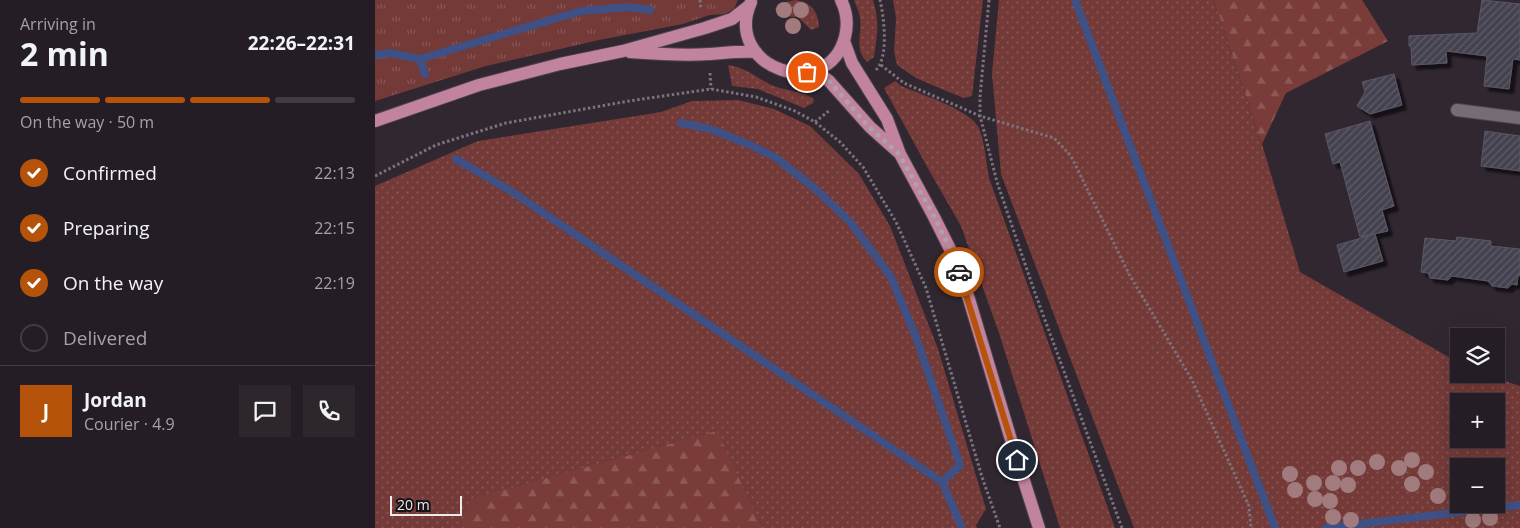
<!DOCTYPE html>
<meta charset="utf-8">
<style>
:root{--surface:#251d25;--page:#2d262d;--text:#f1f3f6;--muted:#a3a2a7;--line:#423b42;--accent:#b45309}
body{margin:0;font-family:"Open Sans",sans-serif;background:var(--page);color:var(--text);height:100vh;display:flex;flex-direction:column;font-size:19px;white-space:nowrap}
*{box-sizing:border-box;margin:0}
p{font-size:16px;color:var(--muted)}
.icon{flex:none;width:28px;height:28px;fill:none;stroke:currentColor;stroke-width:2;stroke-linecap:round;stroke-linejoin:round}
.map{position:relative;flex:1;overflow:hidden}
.sheet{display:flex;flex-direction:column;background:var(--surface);width:375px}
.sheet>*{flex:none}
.controls{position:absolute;left:1075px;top:328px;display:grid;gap:10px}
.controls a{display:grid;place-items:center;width:55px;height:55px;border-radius:0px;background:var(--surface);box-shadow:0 5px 20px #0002,0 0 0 1px var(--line);font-size:25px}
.scale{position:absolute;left:15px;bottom:12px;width:72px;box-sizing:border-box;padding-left:5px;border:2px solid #efe8ef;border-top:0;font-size:14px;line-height:18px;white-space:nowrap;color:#efe8ef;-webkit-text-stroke:4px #161216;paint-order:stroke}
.pin{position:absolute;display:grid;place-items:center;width:42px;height:42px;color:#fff;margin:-21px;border:2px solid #fff;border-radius:50%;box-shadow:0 1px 5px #0007}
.courier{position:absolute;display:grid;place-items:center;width:50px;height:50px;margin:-25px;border:4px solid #b45309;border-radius:50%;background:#fff;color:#222;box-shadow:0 1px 6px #0007}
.summary em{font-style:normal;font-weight:700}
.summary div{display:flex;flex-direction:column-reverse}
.summary{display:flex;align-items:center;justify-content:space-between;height:85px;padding:0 20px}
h1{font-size:32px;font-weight:700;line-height:38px}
.bar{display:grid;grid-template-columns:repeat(4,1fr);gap:8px 5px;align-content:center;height:60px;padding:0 20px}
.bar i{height:6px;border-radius:4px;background:var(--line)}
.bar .on{background:var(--accent)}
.bar p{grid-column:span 4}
.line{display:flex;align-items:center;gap:12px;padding:0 20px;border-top:1px solid var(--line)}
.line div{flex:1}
.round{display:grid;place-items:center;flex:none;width:52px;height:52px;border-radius:0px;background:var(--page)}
ol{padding:0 20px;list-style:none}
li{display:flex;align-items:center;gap:15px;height:55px}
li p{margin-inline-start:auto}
li .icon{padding:5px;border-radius:50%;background:var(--accent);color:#fff;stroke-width:4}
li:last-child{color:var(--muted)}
li i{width:28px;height:28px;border:2px solid var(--line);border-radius:50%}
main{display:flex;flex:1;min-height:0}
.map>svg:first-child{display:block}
.grass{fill:url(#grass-dots);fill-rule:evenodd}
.forest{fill:url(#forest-firs)}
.park{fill:url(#park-tufts)}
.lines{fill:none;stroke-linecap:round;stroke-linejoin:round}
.stream{stroke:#3f5084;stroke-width:8}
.building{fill:url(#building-hatch);stroke:#5a5764;filter:url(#shadow)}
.minor-casing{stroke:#4c444c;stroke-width:14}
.major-casing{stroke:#4c444c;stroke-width:14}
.path{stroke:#7b727b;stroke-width:3;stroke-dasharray:2.5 2.5;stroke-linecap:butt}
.minor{stroke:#776b76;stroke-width:12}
.major{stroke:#c1839e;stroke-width:12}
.tree{fill:#a17b7d}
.done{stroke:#aca4ac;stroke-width:5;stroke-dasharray:0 9}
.route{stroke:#b45309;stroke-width:6}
</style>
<main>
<section class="sheet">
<div class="summary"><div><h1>2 min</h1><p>Arriving in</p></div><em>22:26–22:31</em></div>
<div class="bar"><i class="on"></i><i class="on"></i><i class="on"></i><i></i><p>On the way · 50 m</p></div>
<ol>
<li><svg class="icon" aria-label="check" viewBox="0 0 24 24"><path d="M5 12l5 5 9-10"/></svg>Confirmed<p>22:13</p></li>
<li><svg class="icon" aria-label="check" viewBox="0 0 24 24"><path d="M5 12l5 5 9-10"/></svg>Preparing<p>22:15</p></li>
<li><svg class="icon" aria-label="check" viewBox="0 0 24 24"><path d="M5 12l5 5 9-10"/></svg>On the way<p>22:19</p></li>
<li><i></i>Delivered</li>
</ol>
<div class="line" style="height:90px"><b class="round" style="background:var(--accent);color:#fff">J</b><div><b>Jordan</b><p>Courier · 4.9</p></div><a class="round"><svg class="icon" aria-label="chat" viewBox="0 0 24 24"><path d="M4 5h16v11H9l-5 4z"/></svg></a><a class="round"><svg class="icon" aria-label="phone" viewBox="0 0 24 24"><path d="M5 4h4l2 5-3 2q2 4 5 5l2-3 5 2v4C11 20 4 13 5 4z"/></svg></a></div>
</section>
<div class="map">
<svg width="1145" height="528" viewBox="0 0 1145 528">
<defs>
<pattern id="grass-dots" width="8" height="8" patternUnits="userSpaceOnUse" patternTransform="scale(1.25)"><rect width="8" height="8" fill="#733a38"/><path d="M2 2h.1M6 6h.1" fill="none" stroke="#875655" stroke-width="1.8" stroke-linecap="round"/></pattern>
<pattern id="forest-firs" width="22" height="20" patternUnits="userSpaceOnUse" patternTransform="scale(1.25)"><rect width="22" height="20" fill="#7a3c39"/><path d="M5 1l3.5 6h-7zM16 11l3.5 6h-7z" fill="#8d5856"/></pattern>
<pattern id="park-tufts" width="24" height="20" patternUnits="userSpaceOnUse" patternTransform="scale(1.25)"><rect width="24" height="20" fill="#733a38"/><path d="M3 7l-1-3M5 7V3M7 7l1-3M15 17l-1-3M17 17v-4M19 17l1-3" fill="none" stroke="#875655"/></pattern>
<pattern id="building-hatch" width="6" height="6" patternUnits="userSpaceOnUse" patternTransform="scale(1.25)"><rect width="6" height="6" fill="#45424f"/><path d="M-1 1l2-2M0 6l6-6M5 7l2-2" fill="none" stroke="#605d69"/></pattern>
<filter id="shadow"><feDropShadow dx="4.5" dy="4.5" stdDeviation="1" flood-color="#0009"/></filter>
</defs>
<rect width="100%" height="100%" fill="#312731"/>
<path class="grass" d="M 420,0 C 436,2 443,11 444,27 L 436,30 L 423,17 L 403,16 L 400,9 C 407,3 411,2 420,0 Z
M 479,0 L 498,0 C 505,23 502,34 499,57 L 492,62 C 479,49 487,35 485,19 C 485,13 481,6 479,0 Z
M 518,0 L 608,0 L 597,96 L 589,98 L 569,90 L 541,78 L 522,65 L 519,51 L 521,18 Z
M 624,0 L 839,0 L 887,144 L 925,272 L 1084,363 L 1084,374 L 1108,374 L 1145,386 L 1145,528 L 759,528 L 626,174 L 617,74 ZM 1084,401 L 1121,401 L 1121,439 L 1084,439 ZM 1084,466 L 1121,466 L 1121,504 L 1084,504 Z
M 353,65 C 373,68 382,79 399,86 C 412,91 427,91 439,99 L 438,103 L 429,108 L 383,89 L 357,86 Z
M 520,81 L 526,86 C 545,94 596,110 604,128 C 610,143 611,162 614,178 L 740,528 L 685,528 L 624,333 L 586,226 L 555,172 L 509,88 Z
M 363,100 L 399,109 L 435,126 L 484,174 L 515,226 L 563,349 L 611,509 L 601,525 L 602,528 L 0,528 L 0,186 L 103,141 L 286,112 L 317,101 Z"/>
<path class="forest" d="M 839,0 L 987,0 L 1013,41 L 911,93 L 887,144 Z
M 342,431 L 387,528 L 85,528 L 96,499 Z"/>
<path class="park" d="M 0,0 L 363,0 L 359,9 L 350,14 L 335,15 L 308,24 L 224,40 L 111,66 L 0,101 Z"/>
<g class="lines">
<path class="stream" d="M 700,0 L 900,528
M 0,55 L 16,53 L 45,59 L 206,11 L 254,7 L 275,10
M 45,59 L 50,74
M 306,123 L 335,129 L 373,144 L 400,157 L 443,191 L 476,223 L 516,277 L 541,337 L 585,465 L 567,482
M 81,159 L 139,193 L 567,482 L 587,528
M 951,528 L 1145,505"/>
</g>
<path class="building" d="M 1107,0 L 1145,4 L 1145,60 L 1138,59 L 1134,89 L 1109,86 L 1112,56 L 1071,51 L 1072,63 L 1037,65 L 1036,47 L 1034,46 L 1034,36 L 1102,33 Z
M 1019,74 L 1027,105 L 995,114 L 982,106 L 990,92 L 987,82 Z
M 995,121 L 1019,206 L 1007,210 L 1013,231 L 985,237 L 965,162 L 958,164 L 950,134 Z
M 1110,131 L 1145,136 L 1145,171 L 1106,166 Z
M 1000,234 L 1008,261 L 969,272 L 962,245 Z
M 1082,237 L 1116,241 L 1116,246 L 1145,249 L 1145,276 L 1143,275 L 1142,285 L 1137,284 L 1133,288 L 1117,286 L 1113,281 L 1077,276 L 1073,280 L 1055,278 L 1053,273 L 1046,272 L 1050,238 L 1081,241 Z"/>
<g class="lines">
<defs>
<path id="minor" d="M 1082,110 L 1145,118"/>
<path id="major" d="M 376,2 C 347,68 452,104 470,37 C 473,25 472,12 466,0
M 469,41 L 477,63 L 512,119 L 525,154 L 559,217 L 580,259 L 594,299 L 637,443 L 664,528
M 255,52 C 282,54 307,56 334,54 C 349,53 364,51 381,52
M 440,70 L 454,81 L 495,127 L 523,152
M 0,121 L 104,85 L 185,64 L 248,51 L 330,28 L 357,19 L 375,5"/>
</defs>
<use href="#minor" class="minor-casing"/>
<use href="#major" class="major-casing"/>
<path class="path" d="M 325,0 L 326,10
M 614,0 L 605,97 L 605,116 L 610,135 L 622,182 L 660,293 L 747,528
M 506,65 L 529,83 L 605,116 L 679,138 L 696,156 L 754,274 L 817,380 L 874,506 L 876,528
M 501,70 C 514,57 509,17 505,0
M 335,73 L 336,89
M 440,122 L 455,110
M 0,176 L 61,145 L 131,123 L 254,101 L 336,89 L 381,97 L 420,111 L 440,122 L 465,142 L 488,167 L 521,222 L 551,288 L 607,477 L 625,528"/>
<use href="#minor" class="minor"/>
<use href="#major" class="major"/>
</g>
<g class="tree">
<circle cx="409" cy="10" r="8"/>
<circle cx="426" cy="10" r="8"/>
<circle cx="418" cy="26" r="8"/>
<circle cx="1037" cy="460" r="8"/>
<circle cx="1002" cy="462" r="8"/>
<circle cx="964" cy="468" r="8"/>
<circle cx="983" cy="468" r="8"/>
<circle cx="1024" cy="468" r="8"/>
<circle cx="1051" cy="472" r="8"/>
<circle cx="915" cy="474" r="8"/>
<circle cx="939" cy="483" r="8"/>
<circle cx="958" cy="483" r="8"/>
<circle cx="1037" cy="484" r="8"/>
<circle cx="973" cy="485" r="8"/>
<circle cx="920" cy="490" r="8"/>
<circle cx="1063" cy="496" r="8"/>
<circle cx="940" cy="499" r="8"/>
<circle cx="955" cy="501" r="8"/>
<circle cx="958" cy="517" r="8"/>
<circle cx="1115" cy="518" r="8"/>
<circle cx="976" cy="520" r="8"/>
<circle cx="1098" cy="520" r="8"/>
</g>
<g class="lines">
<path class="done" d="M 432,72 L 440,70 L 454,81 L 495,128 L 524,154 L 559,216 L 580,259 L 584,272"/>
<path class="route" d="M 584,272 L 642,460"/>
</g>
</svg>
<div class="controls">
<a><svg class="icon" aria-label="layers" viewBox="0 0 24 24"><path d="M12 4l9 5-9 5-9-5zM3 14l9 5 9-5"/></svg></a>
<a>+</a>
<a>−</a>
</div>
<div class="scale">20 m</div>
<div class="pin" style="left:432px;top:72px;background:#ea580c"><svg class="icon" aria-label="bag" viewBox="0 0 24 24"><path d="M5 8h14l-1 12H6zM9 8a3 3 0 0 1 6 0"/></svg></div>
<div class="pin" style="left:642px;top:460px;background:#1f2937"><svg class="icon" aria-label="home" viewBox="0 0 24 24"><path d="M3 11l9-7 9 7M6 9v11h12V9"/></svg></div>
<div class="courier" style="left:584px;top:272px"><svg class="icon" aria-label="car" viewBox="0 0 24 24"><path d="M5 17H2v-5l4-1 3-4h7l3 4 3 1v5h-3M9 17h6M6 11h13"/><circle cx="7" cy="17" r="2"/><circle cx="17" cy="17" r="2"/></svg></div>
</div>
</main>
